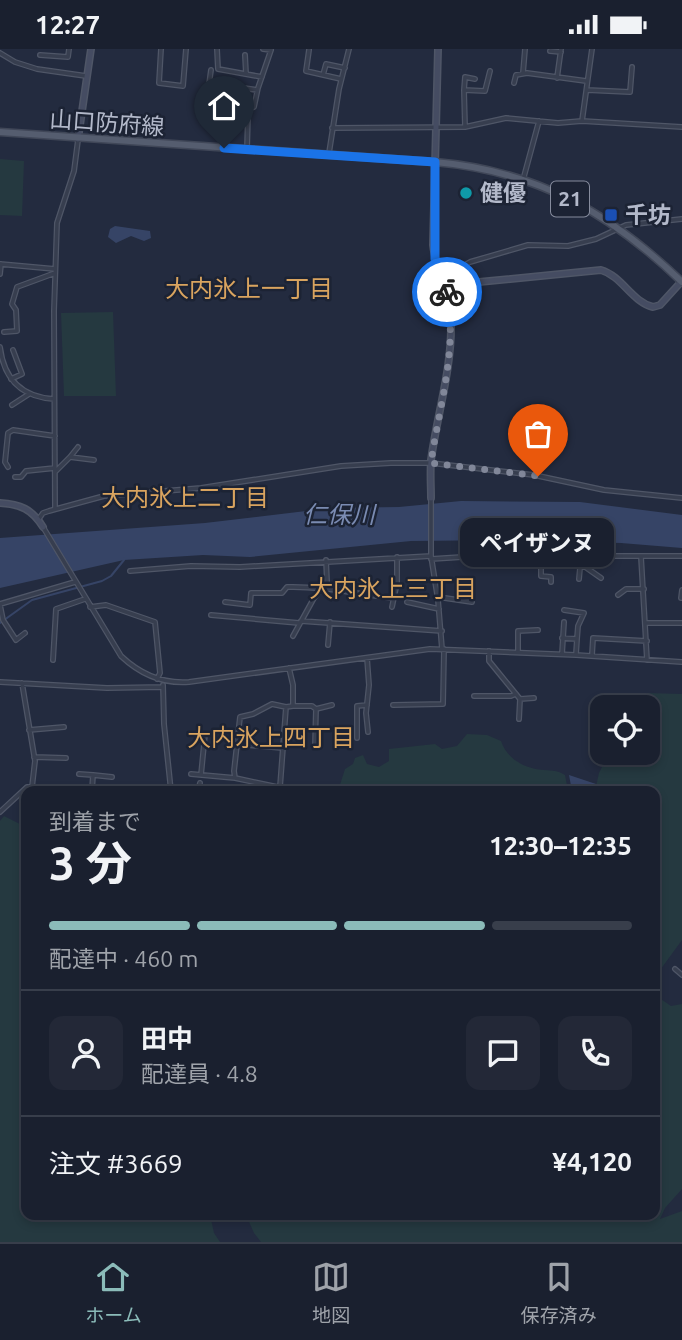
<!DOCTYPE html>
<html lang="ja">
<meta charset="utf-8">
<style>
:root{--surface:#1a202f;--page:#232837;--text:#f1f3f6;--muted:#9fa3aa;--line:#383e4b;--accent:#8bbbb9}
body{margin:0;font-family:Ubuntu,"Noto Sans JP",sans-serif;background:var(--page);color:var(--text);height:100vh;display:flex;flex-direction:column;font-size:26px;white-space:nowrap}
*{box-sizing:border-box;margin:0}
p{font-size:23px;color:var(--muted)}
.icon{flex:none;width:38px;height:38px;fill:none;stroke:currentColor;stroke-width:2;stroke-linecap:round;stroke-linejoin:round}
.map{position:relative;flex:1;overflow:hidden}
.sheet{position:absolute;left:21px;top:737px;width:639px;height:434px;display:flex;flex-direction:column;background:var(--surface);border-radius:14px;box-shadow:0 4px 10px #0003,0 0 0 2px var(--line)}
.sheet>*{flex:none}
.tools{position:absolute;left:590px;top:646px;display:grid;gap:14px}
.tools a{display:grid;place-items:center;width:70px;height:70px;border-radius:14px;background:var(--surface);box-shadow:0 4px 10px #0003,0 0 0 2px var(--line);font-size:35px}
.pin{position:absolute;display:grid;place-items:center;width:60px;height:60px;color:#fff;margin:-72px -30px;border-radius:50% 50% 50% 0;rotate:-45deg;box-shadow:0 0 7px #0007}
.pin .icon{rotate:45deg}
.courier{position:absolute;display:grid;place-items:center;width:70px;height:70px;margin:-35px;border:5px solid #1a73e8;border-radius:50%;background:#fff;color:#222;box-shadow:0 2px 9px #0007}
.bubble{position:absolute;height:49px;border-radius:14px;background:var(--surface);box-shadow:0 4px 10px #0003,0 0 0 2px var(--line);font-size:23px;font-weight:700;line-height:49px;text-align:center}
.summary em{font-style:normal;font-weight:700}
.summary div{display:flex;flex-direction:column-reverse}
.summary{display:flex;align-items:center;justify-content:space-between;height:119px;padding:0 28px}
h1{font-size:46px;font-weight:700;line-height:52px}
.bar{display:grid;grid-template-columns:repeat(4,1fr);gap:10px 7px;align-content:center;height:84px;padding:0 28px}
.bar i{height:9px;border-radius:5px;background:var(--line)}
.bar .current{background:var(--accent)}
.bar p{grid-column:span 4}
.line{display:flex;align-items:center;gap:18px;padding:0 28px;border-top:2px solid var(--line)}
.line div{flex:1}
.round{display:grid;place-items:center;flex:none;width:74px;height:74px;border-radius:14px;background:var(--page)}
.status{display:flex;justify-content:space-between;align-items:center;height:49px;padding:0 35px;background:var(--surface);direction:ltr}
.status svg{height:19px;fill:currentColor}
.tabs{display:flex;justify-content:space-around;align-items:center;height:98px;border-top:2px solid var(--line);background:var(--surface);font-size:19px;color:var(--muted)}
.tabs a{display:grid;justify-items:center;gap:4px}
.tabs .current{color:var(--accent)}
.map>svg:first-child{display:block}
.green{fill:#253940}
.water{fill:#364466}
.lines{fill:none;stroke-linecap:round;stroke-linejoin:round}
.stream{stroke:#364466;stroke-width:2}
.street-casing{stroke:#4f5667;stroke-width:6}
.secondary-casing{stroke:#4f5667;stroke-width:8}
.primary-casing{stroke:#404758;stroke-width:9}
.street{stroke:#373e4f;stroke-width:3.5}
.secondary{stroke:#454c62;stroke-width:5}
.primary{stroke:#555d6f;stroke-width:6}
.done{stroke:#818799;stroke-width:7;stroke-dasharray:0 12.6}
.route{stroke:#1a73e8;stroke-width:9}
.culture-dot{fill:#0f9aa8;stroke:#1c2334;stroke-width:2.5}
.transit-dot{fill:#1a4fb4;stroke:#1c2334;stroke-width:2.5}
.labels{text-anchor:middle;stroke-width:5;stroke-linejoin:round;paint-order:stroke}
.shield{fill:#1c2334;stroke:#868c9d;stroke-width:2}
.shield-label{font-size:21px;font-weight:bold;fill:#b3b9ca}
.street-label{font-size:23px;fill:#b3b9ca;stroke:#1c2334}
.poi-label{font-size:23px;font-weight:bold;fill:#b3b9ca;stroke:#1c2334;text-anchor:start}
.neighbourhood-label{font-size:24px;fill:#d9a45f;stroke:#1c2334}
.water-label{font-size:24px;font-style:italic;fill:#7a8bb2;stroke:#1c2334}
</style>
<div class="status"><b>12:27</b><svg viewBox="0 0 49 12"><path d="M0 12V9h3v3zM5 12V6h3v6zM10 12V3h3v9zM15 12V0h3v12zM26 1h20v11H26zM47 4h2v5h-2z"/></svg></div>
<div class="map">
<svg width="682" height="1193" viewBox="0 0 682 1193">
<rect width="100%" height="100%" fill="#232b3f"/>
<path class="green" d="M 0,110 L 24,112 L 22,167 L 0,166 Z
M 113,263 L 116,347 L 64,347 L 61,264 Z
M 646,644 L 682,645 L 682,891 L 655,928 L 654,742 L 595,742 L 599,724 L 609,704 L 648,704 L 648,658 L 633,658 Z
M 467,685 L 487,686 L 501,692 C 507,710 525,720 544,721 C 553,722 557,721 565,726 L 568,742 L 338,742 L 345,720 L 353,715 L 355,709 L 363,706 L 367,715 L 379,718 L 389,712 L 389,700 L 435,695 L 442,700 L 457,697 Z
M 4,767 L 26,778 L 26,992 L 21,995 L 26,1010 L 26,1166 L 210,1166 L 214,1184 L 220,1193 L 0,1193 L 0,772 Z
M 655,946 L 671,957 L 682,955 L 682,1140 L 665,1159 L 660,1170 L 682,1162 L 682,1193 L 261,1193 L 254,1184 L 246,1166 L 654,1166 Z"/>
<path class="water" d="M 115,177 L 150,182 L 151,189 L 144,192 L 131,187 L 116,194 L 108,188 L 110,180 Z
M 430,230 L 438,230 L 442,242 L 444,263 L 430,263 Z
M 461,452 L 580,453 L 682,466 L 682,499 L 621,494 L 508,491 L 411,492 L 250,508 L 203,506 L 124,511 L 0,539 L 0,489 L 205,474 L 331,459 L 399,458 Z
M 569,726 L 596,735 L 595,741 L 572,742 Z"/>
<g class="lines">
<path class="stream" d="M 0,574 L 32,551 L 102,532 L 111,527 L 124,511 L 124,509"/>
<defs>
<path id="street" d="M 161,0 L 159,34 L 183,37 L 186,0
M 217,0 L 218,20 L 262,28
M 309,1 L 306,22 L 341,30
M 550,2 L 561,3
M 0,4 L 15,13 L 37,20 L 86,27
M 40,6 L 68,8 L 69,0
M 245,6 L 246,25
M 211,21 L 207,50 L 247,55 L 249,60
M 523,24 L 525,0
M 323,26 L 326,15 L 345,19
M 557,29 L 561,0
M 209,34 L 257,41
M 514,34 L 516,26 L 527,24 L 586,32
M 464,41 L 465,28 L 475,30
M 587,41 L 630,43 L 632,18
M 205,62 L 207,50
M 582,72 L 592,0
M 465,78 L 464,41 L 485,42 L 490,22
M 332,79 L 465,78 L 506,69 L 558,74 L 582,72 L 682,78
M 247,100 L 248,65 L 249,60 L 254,58 L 258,39 L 271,1 L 263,0
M 329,104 L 339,40 L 349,0
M 523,131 L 539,72
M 0,215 L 55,220
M 0,225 L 1,215
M 442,229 L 470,213 L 528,196 L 568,197 L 596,190 L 626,176 L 682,170
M 4,283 L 17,282 L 16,261 L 12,255 L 17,238 L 55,224
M 0,298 C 4,331 22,348 54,350
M 11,330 L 22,325 L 13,301
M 12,356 L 29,345
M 70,408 L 78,398
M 8,418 L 5,413 L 8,384 L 13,381 L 55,387
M 55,423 L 70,408 L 94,411
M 15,428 L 21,428 L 26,422 L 55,419
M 431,449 L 431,507 L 438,551 L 442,600
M 55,460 L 54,262 L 57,174 L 74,122 L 78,91
M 38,471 L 43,464 L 49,462 L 104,447 L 201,439 L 341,417 L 391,414 L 431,414 L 534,426 L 604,441 L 682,449
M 43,478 L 121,607 C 140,625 162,635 189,633 L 430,600 L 576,606 L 682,613
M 541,507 L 541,527 L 551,528 L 551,533
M 641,508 L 647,611
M 431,510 L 478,507 L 682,507
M 581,515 L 601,529
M 130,522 L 191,517 L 240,518 L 431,507
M 579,530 L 581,508
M 618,546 L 626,540 L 644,540
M 438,548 L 472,553
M 681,549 L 682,541
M 225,553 L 250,556 L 251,544 L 282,544 L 287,538 C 322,537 357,545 393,549
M 407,553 L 439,560
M 0,555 L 75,533
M 0,556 L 3,571 L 16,591 L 25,584
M 90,558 L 106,556 L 155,573 L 160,624 L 157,630
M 392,558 L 397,534 L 397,508
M 564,561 L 584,564 L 578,577 L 577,590
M 211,566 L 299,574
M 301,572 L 442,582
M 645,574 L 682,574
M 293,587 L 314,549 L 327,533 L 326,511
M 562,589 L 577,590 L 576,605
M 328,596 L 330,573
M 489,602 L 489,612 L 520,650 L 519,670
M 518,603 L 518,582 L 538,581
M 562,605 L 564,573
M 592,606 L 593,589 L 647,592
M 367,609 L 369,636 L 366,664 L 368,683
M 53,611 L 56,560 L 85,550
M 289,619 L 293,636 L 293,657 L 312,657 L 316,660 L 315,697
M 0,633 L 107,639 L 163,638
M 22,634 L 35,712 L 32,738
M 163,636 L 164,675 L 171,742
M 474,647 L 511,647 L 516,645
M 520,650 L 534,649
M 393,656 L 443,655 L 444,600
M 316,660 L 332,656
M 29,681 L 64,678
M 357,689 L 357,657 L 367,656
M 236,695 L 283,699
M 34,708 L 66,709
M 79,725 L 93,726 L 92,741
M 191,725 L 235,729
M 93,726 L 112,728
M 201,726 L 205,685
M 280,738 L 286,658
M 171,739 L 192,742
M 287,740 L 235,729 L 234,722 L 240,668 L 253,665 L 272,655 L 286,658 L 293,657
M 198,742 L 200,734
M 0,763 L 27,738 L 100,742
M 675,920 L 682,926"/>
<path id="secondary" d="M 78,90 L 91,0
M 448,245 L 479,233 L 601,221 C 622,227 632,253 653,258 L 660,256 L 681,233
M 431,449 C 431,437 430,424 431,411 C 437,366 452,320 451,273 C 450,245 436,223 433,196 L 438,0
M 0,454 C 20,455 32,460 43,478"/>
<path id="primary" d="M 0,83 L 435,113 C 537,122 609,163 682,233"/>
</defs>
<use href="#street" class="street-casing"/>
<use href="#secondary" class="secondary-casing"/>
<use href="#primary" class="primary-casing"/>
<use href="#street" class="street"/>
<use href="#secondary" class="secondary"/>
<use href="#primary" class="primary"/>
</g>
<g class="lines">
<path class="done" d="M 447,243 C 458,300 439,358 431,414 L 538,427"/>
<path class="route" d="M 224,99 L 435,113 L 435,210 L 447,243"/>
</g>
<circle class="culture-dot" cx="466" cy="144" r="7"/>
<rect class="transit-dot" x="604" y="159" width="14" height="14" rx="3.5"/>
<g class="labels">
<rect class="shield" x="551" y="132.5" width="38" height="35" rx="5"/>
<g class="shield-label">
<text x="570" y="157">21</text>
</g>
<g class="street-label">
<text transform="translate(107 74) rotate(4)" y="8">山口防府線</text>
</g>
<g class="poi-label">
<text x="480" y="152">健優</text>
<text x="625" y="174">千坊</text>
</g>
<g class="neighbourhood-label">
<text x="249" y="248">大内氷上一丁目</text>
<text x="185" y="457">大内氷上二丁目</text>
<text x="393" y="548">大内氷上三丁目</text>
<text x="271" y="697">大内氷上四丁目</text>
</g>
<g class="water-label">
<text x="339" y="474">仁保川</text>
</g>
</g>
</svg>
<div class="tools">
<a><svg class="icon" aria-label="locate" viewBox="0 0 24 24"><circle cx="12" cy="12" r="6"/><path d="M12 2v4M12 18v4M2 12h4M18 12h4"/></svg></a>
</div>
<div class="pin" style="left:538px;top:427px;background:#ea580c"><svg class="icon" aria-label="bag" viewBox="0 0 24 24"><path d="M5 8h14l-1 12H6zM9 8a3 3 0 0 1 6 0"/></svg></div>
<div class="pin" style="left:224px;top:99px;background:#1f2937"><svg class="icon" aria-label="home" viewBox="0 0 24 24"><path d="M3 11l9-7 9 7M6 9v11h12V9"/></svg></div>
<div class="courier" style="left:447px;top:243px"><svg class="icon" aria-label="bike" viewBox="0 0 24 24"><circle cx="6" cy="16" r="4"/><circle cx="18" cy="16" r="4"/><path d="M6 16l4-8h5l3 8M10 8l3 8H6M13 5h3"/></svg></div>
<div class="bubble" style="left:460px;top:469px;width:154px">ペイザンヌ</div>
<section class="sheet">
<div class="summary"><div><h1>3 分</h1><p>到着まで</p></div><em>12:30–12:35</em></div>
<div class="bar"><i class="current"></i><i class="current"></i><i class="current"></i><i></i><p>配達中 · 460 m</p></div>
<div class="line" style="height:126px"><a class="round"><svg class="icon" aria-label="person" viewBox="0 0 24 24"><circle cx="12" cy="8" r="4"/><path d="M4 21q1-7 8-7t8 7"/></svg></a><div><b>田中</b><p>配達員 · 4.8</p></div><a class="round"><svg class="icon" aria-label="chat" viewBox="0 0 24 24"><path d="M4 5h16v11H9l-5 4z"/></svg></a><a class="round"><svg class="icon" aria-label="phone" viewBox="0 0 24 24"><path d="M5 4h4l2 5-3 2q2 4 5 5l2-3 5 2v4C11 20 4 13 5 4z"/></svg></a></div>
<div class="line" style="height:91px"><div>注文 #3669</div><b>¥4,120</b></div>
</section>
</div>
<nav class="tabs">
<a class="current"><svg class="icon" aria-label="home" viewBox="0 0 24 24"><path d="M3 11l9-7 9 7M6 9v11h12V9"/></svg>ホーム</a>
<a><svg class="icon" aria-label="map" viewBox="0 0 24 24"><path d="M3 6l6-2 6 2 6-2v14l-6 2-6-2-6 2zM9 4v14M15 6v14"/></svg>地図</a>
<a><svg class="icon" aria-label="saved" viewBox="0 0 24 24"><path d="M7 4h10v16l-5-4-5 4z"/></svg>保存済み</a>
</nav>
